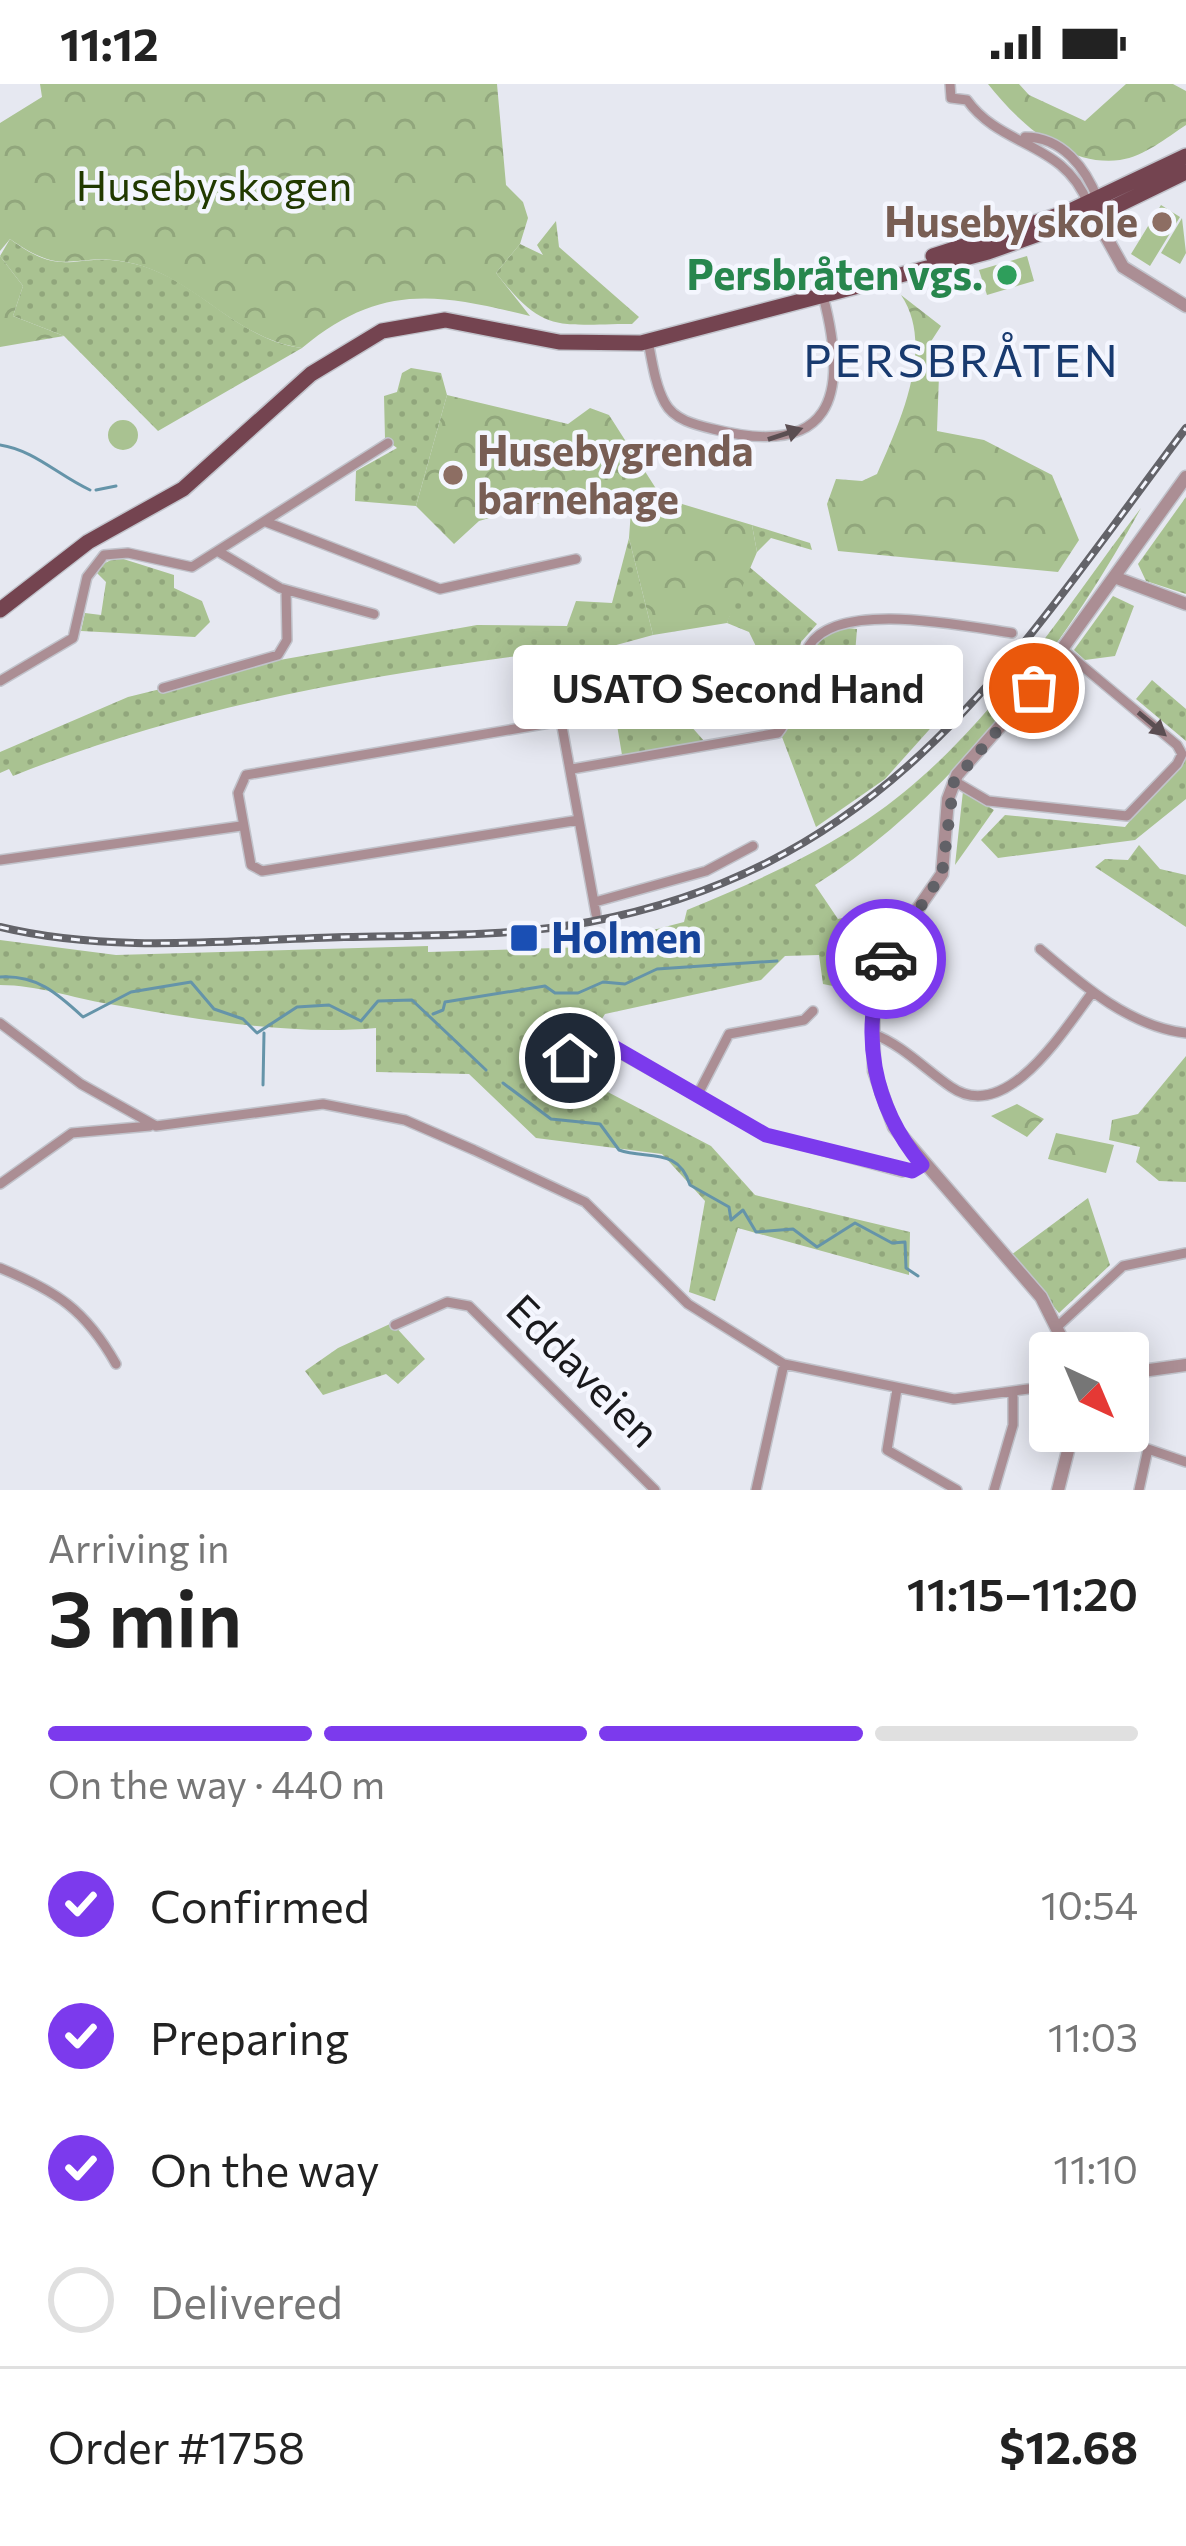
<!DOCTYPE html>
<meta charset="utf-8">
<style>
:root{--surface:#fff;--page:#f6f6f6;--text:#222;--muted:#767676;--line:#e0e0e0;--accent:#7c3aed}
body{margin:0;font-family:Commissioner,sans-serif;background:var(--page);color:var(--text);height:100vh;display:flex;flex-direction:column;font-size:45px;white-space:nowrap}
*{box-sizing:border-box;margin:0}
p{font-size:39px;color:var(--muted)}
.icon{flex:none;width:66px;height:66px;fill:none;stroke:currentColor;stroke-width:2;stroke-linecap:round;stroke-linejoin:round}
.map{position:relative;height:1406px;overflow:hidden}
.details{display:flex;flex-direction:column;background:var(--surface);flex:1}
.details>*{flex:none}
.needle{width:78px;rotate:136deg}
.tools{position:absolute;left:1029px;top:1248px;display:grid;gap:24px}
.tools a{display:grid;place-items:center;width:120px;height:120px;border-radius:12px;background:var(--surface);box-shadow:0 6px 30px #0003;font-size:60px}
.pin{position:absolute;display:grid;place-items:center;width:102px;height:102px;color:#fff;margin:-51px;border:6px solid #fff;border-radius:50%;box-shadow:0 3px 12px #0007}
.courier{position:absolute;display:grid;place-items:center;width:120px;height:120px;margin:-60px;border:9px solid #7c3aed;border-radius:50%;background:#fff;color:#222;box-shadow:0 3px 15px #0007}
.bubble{position:absolute;height:84px;border-radius:12px;background:var(--surface);box-shadow:0 6px 30px #0003;font-size:39px;font-weight:600;line-height:84px;text-align:center}
.summary em{font-style:normal;font-weight:600}
.summary div{display:flex;flex-direction:column-reverse}
.summary{display:flex;align-items:center;justify-content:space-between;height:204px;padding:0 48px}
h1{font-size:78px;font-weight:600;line-height:90px}
.bar{display:grid;grid-template-columns:repeat(4,1fr);gap:18px 12px;align-content:center;height:144px;padding:0 48px}
.bar i{height:15px;border-radius:9px;background:var(--line)}
.bar .current{background:var(--accent)}
.bar p{grid-column:span 4}
.line{display:flex;align-items:center;gap:30px;padding:0 48px;border-top:3px solid var(--line)}
.line div{flex:1}
ol{padding:0 48px;list-style:none}
li{display:flex;align-items:center;gap:36px;height:132px}
li p{margin-inline-start:auto}
li .icon{padding:12px;border-radius:50%;background:var(--accent);color:#fff;stroke-width:4}
li:last-child{color:var(--muted)}
li i{width:66px;height:66px;border:6px solid var(--line);border-radius:50%}
.status{display:flex;justify-content:space-between;align-items:center;height:84px;padding:0 60px;background:var(--surface);direction:ltr}
.status svg{height:33px;fill:currentColor}
.map>svg:first-child{display:block}
.grass{fill:url(#grass-dots)}
.forest{fill:url(#forest-crowns)}
.pitch{fill:#a9c291}
.lines{fill:none;stroke-linecap:round;stroke-linejoin:round}
.stream{stroke:#6594a9;stroke-width:3}
.minor-casing{stroke:#c1c3cb;stroke-width:12}
.tertiary-casing{stroke:#c1c3cb;stroke-width:15}
.primary-casing{stroke:#c1c3cb;stroke-width:18}
.minor{stroke:#ab8e94;stroke-width:9}
.tertiary{stroke:#ab8e94;stroke-width:12}
.primary{stroke:#744450;stroke-width:15}
.rail-casing{stroke:#636369;stroke-width:8}
.rail{stroke:#f4f6fe;stroke-width:3;stroke-dasharray:9;stroke-linecap:butt}
.oneway{fill:#5b4e52}
.done{stroke:#616167;stroke-width:12;stroke-dasharray:0 21.6}
.route{stroke:#7c3aed;stroke-width:15}
.education-dot{fill:#8d6e63;stroke:#f4f6fe;stroke-width:4.5}
.leisure-dot{fill:#2e9e5b;stroke:#f4f6fe;stroke-width:4.5}
.transit-dot{fill:#1a4fb4;stroke:#f4f6fe;stroke-width:4.5}
.labels{text-anchor:middle;stroke-width:9;stroke-linejoin:round;paint-order:stroke}
.park-label{font-size:42px;fill:#213900;stroke:#f4f6fe}
.education-label{font-size:42px;font-weight:bold;fill:#785e54;stroke:#f4f6fe;text-anchor:end}
.leisure-label{font-size:42px;font-weight:bold;fill:#27864d;stroke:#f4f6fe;text-anchor:end}
.transit-label{font-size:42px;font-weight:bold;fill:#164399;stroke:#f4f6fe;text-anchor:start}
.street-label{font-size:42px;fill:#19191c;stroke:#f4f6fe}
.neighbourhood-label{font-size:45px;letter-spacing:3px;fill:#183a6f;stroke:#f4f6fe}
</style>
<div class="status"><b>11:12</b><svg viewBox="0 0 49 12"><path d="M0 12V9h3v3zM5 12V6h3v6zM10 12V3h3v9zM15 12V0h3v12zM26 1h20v11H26zM47 4h2v5h-2z"/></svg></div>
<div class="map">
<svg width="1186" height="1406" viewBox="0 0 1186 1406">
<defs>
<pattern id="grass-dots" width="8" height="8" patternUnits="userSpaceOnUse" patternTransform="scale(3)"><rect width="8" height="8" fill="#a9c291"/><path d="M2 2h.1M6 6h.1" fill="none" stroke="#91a67c" stroke-width="1.8" stroke-linecap="round"/></pattern>
<pattern id="forest-crowns" width="20" height="18" patternUnits="userSpaceOnUse" patternTransform="scale(3)"><rect width="20" height="18" fill="#a9c291"/><path d="M2 6a3 3 0 1 1 6 0M12 15a3 3 0 1 1 6 0" fill="none" stroke="#91a67c"/></pattern>
</defs>
<rect width="100%" height="100%" fill="#e6e8f1"/>
<path class="grass" d="M 556,137 L 559,163 L 639,233 L 632,240 C 556,240 545,251 496,189 L 520,160 L 543,171 L 537,161 Z
M 10,155 C 65,196 72,168 126,178 C 193,189 233,255 302,264 L 158,347 L 64,252 L 13,232 L 23,202 L 0,172 Z
M 411,284 L 441,289 L 447,311 L 416,422 L 355,417 L 356,387 L 397,364 L 385,355 L 384,312 L 397,308 L 402,289 Z
M 1186,413 L 1186,510 L 1146,497 L 1138,480 Z
M 1141,424 C 1065,563 950,717 815,801 L 838,835 L 882,824 L 854,861 L 838,863 L 862,908 L 823,900 L 819,871 L 785,872 L 761,896 L 605,930 L 591,952 L 561,954 L 558,982 L 711,1062 L 755,1111 L 910,1148 L 909,1191 L 738,1144 L 715,1217 L 689,1208 L 705,1117 L 662,1070 L 536,1054 L 469,990 L 376,988 L 376,944 C 289,952 196,935 109,920 C 72,914 38,901 0,901 L 0,856 L 116,871 L 428,862 L 428,868 L 587,863 L 684,838 L 687,826 C 750,800 812,773 868,735 C 982,658 1059,532 1141,424 Z
M 752,441 L 810,459 L 812,466 L 771,454 L 757,468 Z
M 629,454 L 653,551 L 565,575 L 540,569 C 359,592 183,624 13,692 L 9,685 L 0,689 L 0,668 L 128,613 L 274,577 L 477,541 L 567,542 L 576,517 L 612,519 Z
M 117,473 L 174,491 L 174,504 L 202,517 L 210,538 L 195,553 L 81,547 L 85,529 L 101,531 L 106,498 L 96,488 L 99,482 Z
M 747,481 L 817,540 L 801,558 L 796,583 L 768,587 L 749,548 L 727,539 Z
M 1113,512 L 1134,522 L 1115,572 L 1085,576 L 1074,566 Z
M 837,543 L 857,545 L 853,595 L 955,617 L 885,695 L 816,743 L 782,653 L 790,641 L 809,561 Z
M 652,596 L 678,609 L 689,606 L 695,627 L 682,632 L 705,658 L 622,671 L 615,629 L 560,636 L 563,627 L 608,619 L 611,599 Z
M 1152,596 L 1186,625 L 1186,657 L 1136,615 Z
M 1186,667 L 1186,715 L 1135,756 L 998,774 L 981,756 L 1005,731 L 1125,743 Z
M 963,707 L 994,726 L 955,781 Z
M 1139,761 L 1160,785 L 1186,791 L 1186,843 L 1095,783 L 1105,775 L 1128,776 Z
M 1186,972 L 1186,1098 L 1159,1097 L 1136,1078 L 1140,1063 L 1109,1056 L 1112,1036 L 1138,1030 Z
M 1088,1114 L 1110,1181 L 1059,1229 L 1011,1171 Z
M 392,1239 L 425,1275 L 398,1300 L 386,1290 L 323,1311 L 305,1287 L 338,1264 Z"/>
<path class="forest" d="M 40,0 L 497,0 L 506,101 L 523,118 L 528,134 L 520,160 L 496,189 L 530,232 C 437,209 380,199 302,264 C 233,255 193,190 126,178 C 72,168 66,195 10,155 L 0,167 L 0,39 L 42,13 Z
M 988,0 L 1019,0 L 1029,11 L 1085,37 L 1126,0 L 1173,0 L 1186,7 L 1186,41 C 1166,54 1145,72 1120,76 C 1066,83 1018,38 988,0 Z
M 0,172 L 23,202 L 13,232 L 64,252 L 0,263 Z
M 901,211 L 941,242 L 930,259 L 939,291 L 937,347 L 984,356 L 1052,391 L 1079,456 L 1058,488 L 838,467 L 827,420 L 836,395 L 862,397 L 877,390 C 899,340 936,262 901,211 Z
M 447,311 L 568,340 L 590,324 L 609,331 L 662,414 L 752,441 L 757,468 L 727,539 L 653,551 L 629,454 L 631,426 L 585,406 L 479,437 L 454,460 L 416,422 Z
M 1017,1020 L 1044,1035 L 1027,1053 L 991,1032 Z
M 1056,1049 L 1114,1061 L 1106,1089 L 1048,1075 Z"/>
<path class="pitch" d="M 1161,121 L 1180,133 L 1150,182 L 1131,170 Z
M 1182,134 L 1186,169 L 1180,180 L 1161,169 Z
M 1027,172 L 1034,197 L 987,211 L 979,186 Z
M108 351a15 15 0 1 1 30 0a15 15 0 1 1-30 0Z"/>
<g class="lines">
<path class="stream" d="M 0,361 C 34,366 59,392 90,406
M 96,406 L 116,402
M 0,893 C 36,891 56,908 83,933 L 131,908 L 191,898 L 214,925 L 243,935 L 257,949 L 297,923 L 329,921 L 361,937 L 378,917 L 412,916 L 486,986
M 433,930 L 443,926 L 445,918 L 545,902 L 555,909 L 578,909 L 603,898 L 625,900 L 657,885 L 777,877
M 503,999 L 551,1035 L 600,1040 L 619,1066 C 646,1076 678,1062 690,1101 L 729,1123 L 731,1136 L 743,1126 L 756,1148 L 793,1145 L 817,1163 L 855,1139 L 892,1159 L 905,1158 L 906,1184 L 918,1192
M 263,1001 L 264,949"/>
<defs>
<path id="minor" d="M 950,0 L 951,14 L 967,16
M 967,16 C 1001,64 1065,58 1088,120
M 1025,53 C 1062,53 1086,84 1098,116
M 648,257 C 652,277 655,301 665,319 C 674,336 696,341 713,345 C 831,375 850,314 823,212
M 266,438 L 440,505 L 576,475
M 219,468 L 280,504 L 374,530
M 0,597 L 73,554 L 87,493 L 104,471 L 128,469 L 192,483 L 388,359
M 163,604 L 278,571 L 287,556 L 286,506
M 561,637 L 579,736 L 262,787 L 251,781 L 238,709 L 246,691 Z
M 572,685 L 778,649 C 797,626 794,588 809,562 C 837,515 965,542 1012,549
M 954,697 L 988,717 L 1127,732 L 1177,680 L 1182,670 L 1177,661 L 1062,565
M 579,736 L 596,830
M 0,776 L 241,742
M 595,818 L 706,787 L 753,762
M 1040,865 C 1081,900 1130,943 1186,949
M 0,939 L 81,1000 L 156,1042 L 323,1020 L 405,1036 L 474,1066 L 585,1118 L 688,1220 L 784,1280 L 954,1315 L 1050,1302
M 873,950 C 901,960 926,986 951,1003 C 1006,1041 1063,947 1092,909
M 584,994 L 570,986 L 570,974 L 584,960 L 604,960 L 766,1051 L 902,1088 L 922,1081
M 698,1010 L 729,950 L 804,936 L 813,927
M 0,1100 L 72,1049 L 150,1042
M 0,1184 C 56,1207 85,1225 116,1280
M 395,1241 L 447,1218 L 469,1222 L 655,1406
M 1058,1242 L 1123,1182 L 1186,1169
M 897,1305 L 887,1366 L 957,1406
M 756,1406 L 784,1280
M 994,1406 L 1013,1341 L 1013,1309
M 1139,1406 L 1148,1365 L 1186,1378"/>
<path id="tertiary" d="M 1090,124 L 1123,183 L 1186,222
M 1114,493 L 1186,520
M 1069,1269 L 1041,1213 L 894,1043 L 874,987 L 873,919 L 892,862 L 942,790 L 948,715 L 957,691 L 1034,604 L 1186,393
M 1128,1289 L 1186,1281
M 1058,1406 L 1073,1347"/>
<path id="primary" d="M 933,172 L 1068,128 L 1186,72
M 0,526 L 88,458 L 183,405 L 311,290 L 382,247 L 445,236 L 559,258 L 641,259 L 988,168 L 1112,124 L 1186,88"/>
</defs>
<use href="#minor" class="minor-casing"/>
<use href="#tertiary" class="tertiary-casing"/>
<use href="#primary" class="primary-casing"/>
<use href="#minor" class="minor"/>
<use href="#tertiary" class="tertiary"/>
<use href="#primary" class="primary"/>
<defs>
<path id="rail" d="M 0,843 C 111,870 231,856 344,853 C 425,851 509,853 589,838 C 892,781 1015,571 1186,344"/>
</defs>
<use href="#rail" class="rail-casing"/>
<use href="#rail" class="rail"/>
</g>
<defs><path id="oneway-solid" d="M-6-.8H1V-3.2L6.5 0L1 3.2V.8H-6Z" transform="scale(3)"/></defs>
<g class="oneway">
<use href="#oneway-solid" transform="translate(785 350) rotate(-18)"/>
<use href="#oneway-solid" transform="translate(1152 640) rotate(40)"/>
</g>
<g class="lines">
<path class="done" d="M 886,875 L 942,790 L 954,697 L 1034,604"/>
<path class="route" d="M 570,974 L 584,960 L 612,962 L 766,1051 L 912,1087 L 922,1081 C 873,1022 858,948 886,875"/>
</g>
<g class="education-dot">
<circle cx="1162" cy="138" r="12"/>
<circle cx="453" cy="391" r="12"/>
</g>
<circle class="leisure-dot" cx="1007" cy="191" r="12"/>
<rect class="transit-dot" x="509" y="839" width="30" height="30" rx="6"/>
<g class="labels">
<g class="park-label">
<text x="214" y="117">Husebyskogen</text>
</g>
<g class="education-label">
<text x="1138" y="153">Huseby skole</text>
<text x="477" y="382" text-anchor="start">Husebygrenda<tspan x="477" dy="48">barnehage</tspan></text>
</g>
<g class="leisure-label">
<text x="983" y="206">Persbråten vgs.</text>
</g>
<g class="transit-label">
<text x="551" y="869">Holmen</text>
</g>
<g class="street-label">
<text transform="translate(583 1287) rotate(45)" y="15">Eddaveien</text>
</g>
<g class="neighbourhood-label">
<text x="962" y="293">PERSBRÅTEN</text>
</g>
</g>
</svg>
<div class="tools">
<a><svg class="needle" viewBox="-14 -14 28 28"><path d="M0-13l5 13h-10z" fill="#e53935"/><path d="M0 13l5-13h-10z" fill="#767676"/></svg></a>
</div>
<div class="pin" style="left:1034px;top:604px;background:#ea580c"><svg class="icon" aria-label="bag" viewBox="0 0 24 24"><path d="M5 8h14l-1 12H6zM9 8a3 3 0 0 1 6 0"/></svg></div>
<div class="pin" style="left:570px;top:974px;background:#1f2937"><svg class="icon" aria-label="home" viewBox="0 0 24 24"><path d="M3 11l9-7 9 7M6 9v11h12V9"/></svg></div>
<div class="courier" style="left:886px;top:875px"><svg class="icon" aria-label="car" viewBox="0 0 24 24"><path d="M5 17H2v-5l4-1 3-4h7l3 4 3 1v5h-3M9 17h6M6 11h13"/><circle cx="7" cy="17" r="2"/><circle cx="17" cy="17" r="2"/></svg></div>
<div class="bubble" style="left:513px;top:561px;width:450px">USATO Second Hand</div>
</div>
<section class="details">
<div class="summary"><div><h1>3 min</h1><p>Arriving in</p></div><em>11:15–11:20</em></div>
<div class="bar"><i class="current"></i><i class="current"></i><i class="current"></i><i></i><p>On the way · 440 m</p></div>
<ol>
<li><svg class="icon" aria-label="check" viewBox="0 0 24 24"><path d="M5 12l5 5 9-10"/></svg>Confirmed<p>10:54</p></li>
<li><svg class="icon" aria-label="check" viewBox="0 0 24 24"><path d="M5 12l5 5 9-10"/></svg>Preparing<p>11:03</p></li>
<li><svg class="icon" aria-label="check" viewBox="0 0 24 24"><path d="M5 12l5 5 9-10"/></svg>On the way<p>11:10</p></li>
<li><i></i>Delivered</li>
</ol>
<div class="line" style="height:156px"><div>Order #1758</div><b>$12.68</b></div>
</section>
